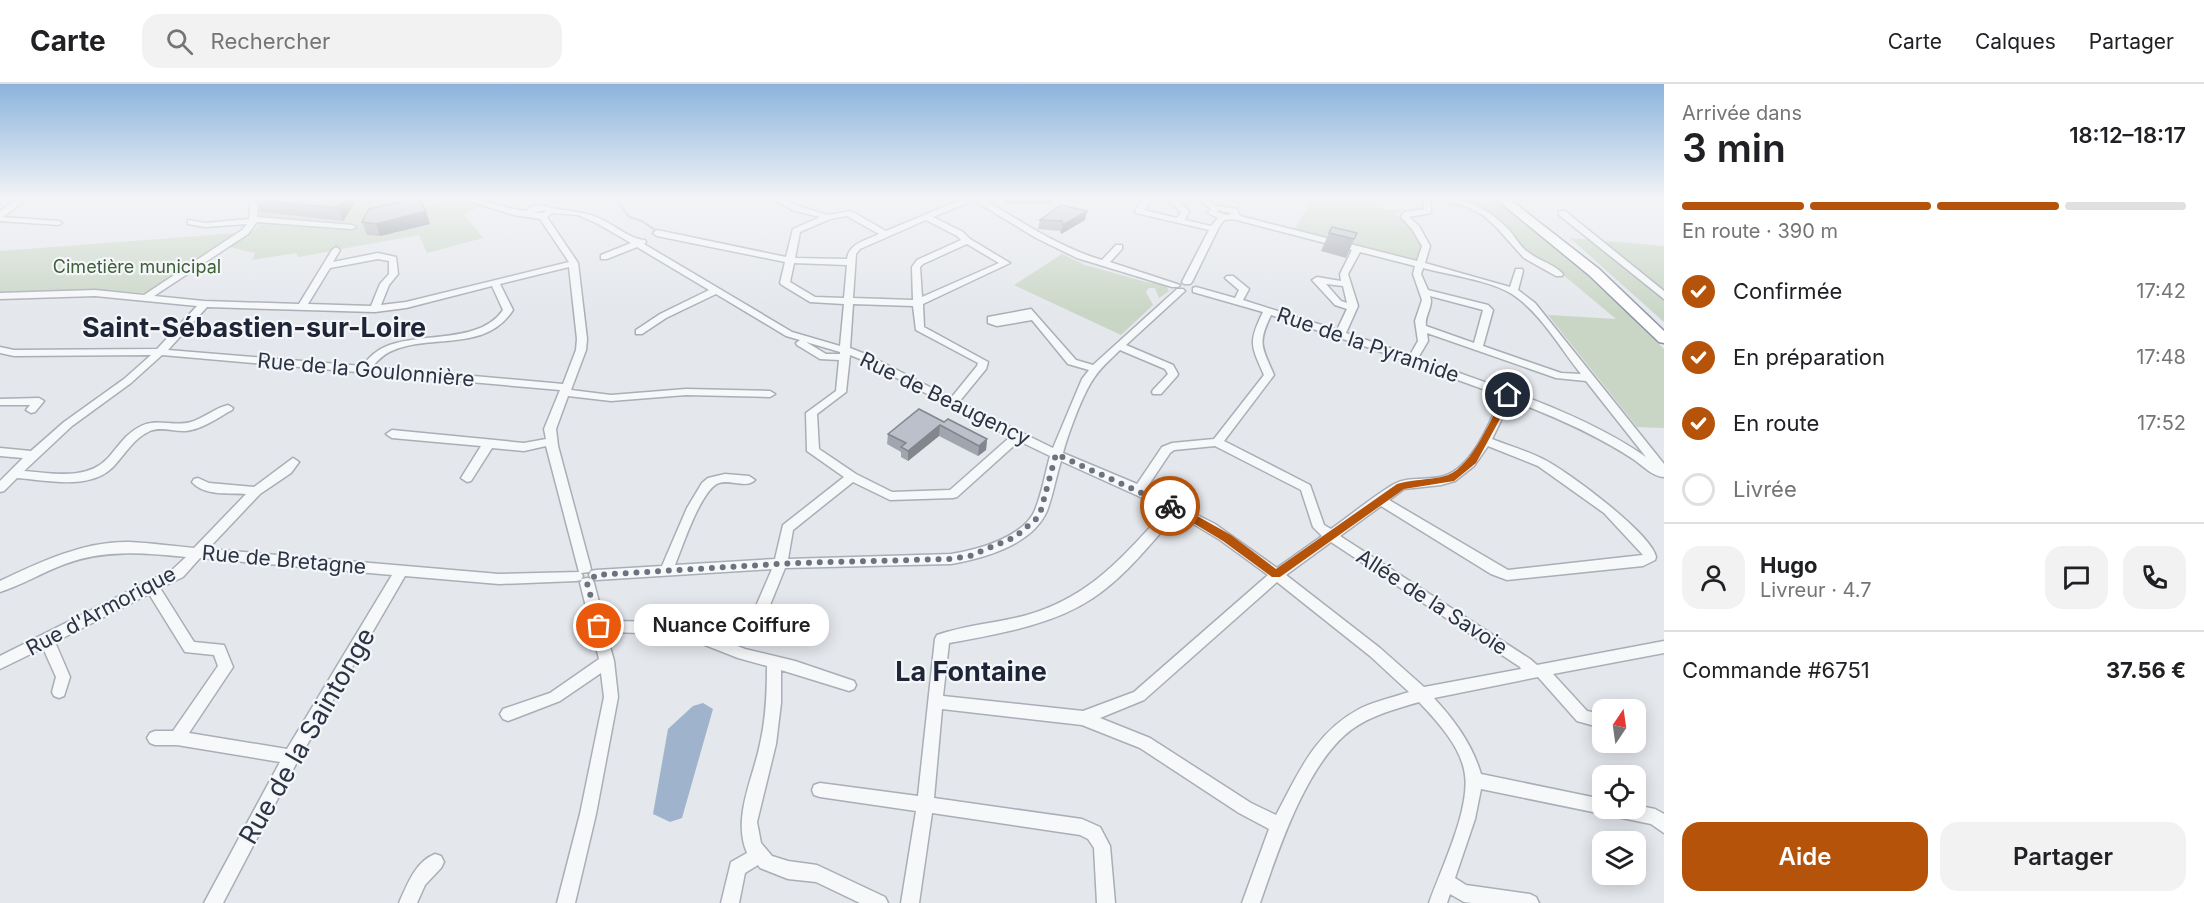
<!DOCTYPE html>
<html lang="fr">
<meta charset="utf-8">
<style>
:root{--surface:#fff;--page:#f2f2f2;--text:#202124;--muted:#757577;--line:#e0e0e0;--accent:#b45309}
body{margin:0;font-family:Inter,sans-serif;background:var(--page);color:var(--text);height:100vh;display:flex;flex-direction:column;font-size:22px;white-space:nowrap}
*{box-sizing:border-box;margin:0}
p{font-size:20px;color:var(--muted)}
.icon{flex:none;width:33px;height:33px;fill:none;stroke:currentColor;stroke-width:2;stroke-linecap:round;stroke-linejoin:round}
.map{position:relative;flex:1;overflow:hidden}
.panel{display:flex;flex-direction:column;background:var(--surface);width:540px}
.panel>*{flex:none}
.needle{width:39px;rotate:13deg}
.fabs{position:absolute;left:1592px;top:615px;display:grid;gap:12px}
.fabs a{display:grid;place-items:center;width:54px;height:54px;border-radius:12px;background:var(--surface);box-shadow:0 3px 15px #0003;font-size:30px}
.pin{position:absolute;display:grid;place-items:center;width:51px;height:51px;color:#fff;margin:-26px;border:3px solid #fff;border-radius:50%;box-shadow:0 2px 6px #0007}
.courier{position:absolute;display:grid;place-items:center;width:60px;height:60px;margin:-30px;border:4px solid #b45309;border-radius:50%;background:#fff;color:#222;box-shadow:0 2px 8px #0007}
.bubble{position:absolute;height:42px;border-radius:18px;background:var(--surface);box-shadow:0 3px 15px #0003;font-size:20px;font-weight:600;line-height:42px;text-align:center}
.head em{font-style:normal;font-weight:600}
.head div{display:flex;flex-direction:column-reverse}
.head{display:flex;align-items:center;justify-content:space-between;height:102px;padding:0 18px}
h1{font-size:39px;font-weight:600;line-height:45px}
.bar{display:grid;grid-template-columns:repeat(4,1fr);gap:9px 6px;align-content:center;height:72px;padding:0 18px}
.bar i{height:8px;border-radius:4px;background:var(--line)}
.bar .current{background:var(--accent)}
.bar p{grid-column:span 4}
.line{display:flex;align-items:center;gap:15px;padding:0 18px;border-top:2px solid var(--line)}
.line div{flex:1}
.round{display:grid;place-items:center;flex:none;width:63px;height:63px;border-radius:18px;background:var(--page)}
ol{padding:0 18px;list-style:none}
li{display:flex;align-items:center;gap:18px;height:66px}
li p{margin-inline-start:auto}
li .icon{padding:6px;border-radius:50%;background:var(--accent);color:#fff;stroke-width:4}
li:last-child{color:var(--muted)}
li i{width:33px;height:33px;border:3px solid var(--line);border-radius:50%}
.action{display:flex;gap:12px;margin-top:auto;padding:12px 18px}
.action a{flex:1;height:69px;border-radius:18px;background:var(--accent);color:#fff;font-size:24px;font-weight:600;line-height:69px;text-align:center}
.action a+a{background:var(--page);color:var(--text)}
header{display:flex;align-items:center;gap:36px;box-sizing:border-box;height:84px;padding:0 30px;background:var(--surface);border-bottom:2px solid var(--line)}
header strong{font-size:28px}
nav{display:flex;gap:33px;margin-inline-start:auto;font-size:21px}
.search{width:420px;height:54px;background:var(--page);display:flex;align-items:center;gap:15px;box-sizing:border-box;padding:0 21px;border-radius:18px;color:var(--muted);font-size:22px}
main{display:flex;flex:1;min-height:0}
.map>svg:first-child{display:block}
.green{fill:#c9d6c5}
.water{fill:#9fb4cc}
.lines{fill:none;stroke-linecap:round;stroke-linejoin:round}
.stream{stroke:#9fb4cc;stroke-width:2}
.minor-casing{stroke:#a9aeb7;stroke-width:3}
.highway-casing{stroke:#8b94a3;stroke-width:3}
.minor{fill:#f7f8fa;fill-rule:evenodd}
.highway{fill:#fff;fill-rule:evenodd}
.wall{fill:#a1a5ae}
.shaded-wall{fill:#83868d}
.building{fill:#bbc0ca;stroke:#83868d;stroke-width:1.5}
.route{fill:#b45309}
.done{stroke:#6c737f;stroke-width:6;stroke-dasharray:0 10.8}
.labels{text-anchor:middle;stroke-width:4.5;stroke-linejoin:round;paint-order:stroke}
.far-park-label{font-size:18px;fill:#3f6138;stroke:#f4f6f9}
.street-label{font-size:21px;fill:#2b3445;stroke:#f4f6f9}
.near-street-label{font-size:26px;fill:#2b3445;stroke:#f4f6f9}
.district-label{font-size:27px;font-weight:bold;fill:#1d2536;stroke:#f4f6f9}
.near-neighbourhood-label{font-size:27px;font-weight:bold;fill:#1d2536;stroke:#f4f6f9}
</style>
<header>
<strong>Carte</strong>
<div class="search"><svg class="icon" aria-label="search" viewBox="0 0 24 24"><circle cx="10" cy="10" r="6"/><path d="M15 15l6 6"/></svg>Rechercher</div>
<nav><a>Carte</a><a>Calques</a><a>Partager</a></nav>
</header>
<main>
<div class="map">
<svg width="1664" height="819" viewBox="0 0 1664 819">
<rect width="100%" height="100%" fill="#e4e7ec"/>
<path class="green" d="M 312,114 L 381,114 L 382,117 L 418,114 L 421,124 L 456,115 L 481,122 L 464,131 L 483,154 L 427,169 L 419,151 L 298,173 L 296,169 L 252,176 L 255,169 L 229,163 L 258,143 L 260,123 Z
M 1313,114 L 1362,114 L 1376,118 L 1378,124 L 1404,127 L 1393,129 L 1412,142 L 1423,161 L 1419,176 L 1294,146 Z
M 1450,114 L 1493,114 L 1561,167 L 1610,210 L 1664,265 L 1664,344 L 1637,343 L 1548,231 L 1616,235 L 1555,184 L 1532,170 L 1477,122 Z
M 238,149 L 151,207 L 142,209 L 102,206 L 0,209 L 0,167 Z
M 1570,154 L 1664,162 L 1664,238 Z
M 1062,170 L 1085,181 L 1146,198 L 1166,201 L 1169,207 L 1159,214 L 1155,204 L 1149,204 L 1146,208 L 1153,221 L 1121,251 L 1014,201 Z"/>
<path class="water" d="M 703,619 L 713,625 L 682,734 L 670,738 L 653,730 L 668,645 L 693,622 Z"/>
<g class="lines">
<path class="stream" d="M 615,114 L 629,133 L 642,137 L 655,146"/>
<defs>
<path id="minor" d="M 19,114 L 28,114 L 3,133 L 58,137 L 62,139 L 58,141 L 0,137 L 0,127 Z
M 251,114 L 259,114 L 257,133 L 352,141 L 356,143 L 352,145 L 257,138 L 248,150 L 154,212 L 204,217 L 299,220 L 332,166 L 336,163 L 340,166 L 333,178 L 378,169 L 396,173 L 398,190 L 389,201 L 381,221 L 406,218 L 569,178 L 540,135 L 514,131 L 459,114 C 482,113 504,125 527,127 L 530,123 C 545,120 545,123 557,125 C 575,128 587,128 603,136 C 617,143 630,155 645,156 L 646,158 L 644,160 L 792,248 L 840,262 L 844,220 L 810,218 L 782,201 L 780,199 L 785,178 L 657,152 L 653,149 L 657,146 L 786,173 L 793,145 L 820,133 L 792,126 L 772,114 L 782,114 L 798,122 L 828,131 L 851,127 L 886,147 L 965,114 L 972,114 L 972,117 L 933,133 L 963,148 L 970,155 L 1010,179 L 923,220 L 924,243 L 988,278 L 986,285 L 959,318 L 1053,364 L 1082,295 L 1089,286 L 1068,280 L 1032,236 L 997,242 L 988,239 L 988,233 L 1031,225 L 1076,276 L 1093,281 L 1177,205 L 1183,205 L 1185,207 L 1126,261 L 1173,281 L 1178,290 L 1177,292 L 1161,310 L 1153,310 L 1152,308 L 1153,306 L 1168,290 L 1165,285 L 1120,266 C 1111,275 1101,283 1094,294 C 1083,309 1068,350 1063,369 L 1137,400 L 1162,363 L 1172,359 L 1214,355 L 1264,291 C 1251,261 1248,259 1263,228 L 1193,208 L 1193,204 L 1196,203 L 1235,214 L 1239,206 L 1225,194 L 1227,192 L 1233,192 L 1249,205 L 1243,216 L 1337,246 L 1347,225 L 1335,221 L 1312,196 L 1317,193 L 1341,197 L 1340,190 L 1352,166 L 1233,135 L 1224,136 L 1219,143 L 1192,198 L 1190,200 L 1184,200 L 1182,198 L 1209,146 L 1136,129 L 1135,127 L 1144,114 L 1152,114 L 1144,126 L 1177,134 L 1181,128 L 1165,114 L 1174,114 L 1189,127 L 1185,136 L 1211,142 L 1218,134 L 1208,129 L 1211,125 L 1197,114 L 1206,114 L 1217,122 L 1237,125 L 1240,132 L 1417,177 L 1422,162 L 1412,145 L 1401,133 L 1404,128 L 1424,125 L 1423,114 L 1431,114 L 1431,129 L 1409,133 L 1419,142 L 1430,162 L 1425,179 L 1510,203 L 1516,185 L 1522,185 L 1523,187 L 1518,206 L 1535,219 L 1664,380 L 1664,393 C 1653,393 1642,381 1633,375 C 1595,350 1553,332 1511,316 L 1492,355 C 1509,362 1528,367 1545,376 C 1567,387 1652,450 1656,473 L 1655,476 L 1643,482 L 1507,496 L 1491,490 L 1381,422 L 1340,452 L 1530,575 L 1537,581 L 1664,557 L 1664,569 L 1553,590 L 1587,627 L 1602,630 L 1602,644 L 1577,637 L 1538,593 L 1434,614 C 1455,637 1472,660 1481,690 L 1602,715 L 1602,724 L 1635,724 L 1635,721 L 1655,725 L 1664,730 L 1664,749 L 1651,740 L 1481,705 L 1475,735 L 1455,794 L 1466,801 L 1530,810 L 1536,813 L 1539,819 L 1472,819 L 1464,818 L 1450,810 L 1447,819 L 1429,819 C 1441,785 1470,726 1465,691 C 1462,664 1437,637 1419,618 C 1396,625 1371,631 1351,646 C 1306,680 1278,767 1260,819 L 1242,819 L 1269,745 L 1239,729 L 1140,664 L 1082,641 L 942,625 L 934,714 L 1082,735 L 1100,743 L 1110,762 L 1115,819 L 1097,819 L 1094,764 L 1088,755 L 1080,751 L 932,729 L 919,819 L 901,819 L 916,727 L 820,713 L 814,711 L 812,706 L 814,701 L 820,699 L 918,712 L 935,555 L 937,551 C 966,541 997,539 1027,531 C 1092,512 1123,472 1167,425 L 1061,377 C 1056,393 1053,411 1047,427 C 1032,461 985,474 951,480 L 785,484 L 764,536 L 762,540 L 757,541 L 752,540 L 750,536 L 772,485 L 596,496 L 591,495 L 589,491 L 591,487 L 596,486 L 662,482 L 687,424 L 702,399 L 708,394 L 725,390 L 749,392 L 755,396 C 747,405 730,395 719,399 C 701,405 682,464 675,481 L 775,475 L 783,441 L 844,393 L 807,367 L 806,329 L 836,307 L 839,276 L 820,275 L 797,261 L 796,259 L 800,256 L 786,252 L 716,210 L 666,234 L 642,250 L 636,250 L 636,246 L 660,230 L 709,206 L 637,163 L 607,175 L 601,175 L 601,171 L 631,159 L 598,140 L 578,131 L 552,129 L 547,133 L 578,179 L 587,255 L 586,266 L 571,306 L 611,311 L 686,305 L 770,307 L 775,310 L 770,313 L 686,311 L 611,317 L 568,312 L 556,345 L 558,362 L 591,485 L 589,488 L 581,489 L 583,492 L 581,496 L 576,497 L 499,500 L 405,492 L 297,678 L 223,819 L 204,819 L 280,678 L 177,661 L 155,661 L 150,659 L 147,654 L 150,649 L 155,647 L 173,647 L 218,582 L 214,571 L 185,568 L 149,510 L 55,558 L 70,593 L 64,612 L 59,614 L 54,612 L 52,608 L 56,593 L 43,564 L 0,585 L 0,572 L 173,485 L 186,473 C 144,469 105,465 65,480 C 43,488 22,501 0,508 L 0,497 C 40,478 84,457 129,458 C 151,459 173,462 194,464 L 246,410 C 229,409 204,412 192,398 L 194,395 L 198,394 L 209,399 L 254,403 L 293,374 L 299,378 L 291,389 L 260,410 L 208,465 L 499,490 L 579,488 L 546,362 L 524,367 L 492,364 L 471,397 L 467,398 L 461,394 L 481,362 L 392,354 L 386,350 L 392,346 L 524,359 L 546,355 L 544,345 L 560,306 L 162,271 L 131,299 L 72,342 L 24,387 C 51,389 87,397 108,374 C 118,363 126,349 141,342 C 157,334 174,343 191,338 C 204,334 215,324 228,321 L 233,324 L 232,326 C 217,334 203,345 186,347 C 174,348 161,342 150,347 C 134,354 125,370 114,382 C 91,407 46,396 17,394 L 4,407 L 0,408 L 0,397 L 23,374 L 0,372 L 0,364 L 31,367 L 64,338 L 124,295 L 151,271 L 14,272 L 0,269 L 0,263 L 14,266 L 157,265 L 197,222 L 95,212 L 0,215 L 0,209 L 95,206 L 144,211 L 242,146 L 247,140 L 205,143 L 188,140 L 188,136 L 205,139 L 249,135 ZM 544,126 L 546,127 L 544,129 L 534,129 ZM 1218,126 L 1231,129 L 1231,130 L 1226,131 L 1217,128 ZM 847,132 L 879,150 C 867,156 849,159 847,175 L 795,174 L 800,148 L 830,135 ZM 926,136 L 957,152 L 961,156 L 917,176 L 912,183 L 913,216 L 853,214 L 856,170 L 860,165 ZM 967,160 L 999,179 L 922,213 L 920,183 L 923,180 ZM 1360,168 L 1415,182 L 1413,190 L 1422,216 L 1415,237 L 1418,257 L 1410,271 L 1346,249 L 1358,222 L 1348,190 ZM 378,175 L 389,177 L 389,190 L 380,200 L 371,222 L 308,220 L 330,184 ZM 794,179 L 847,181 L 844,214 L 815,213 L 790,198 ZM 569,183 L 577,255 L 576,266 L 563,300 L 372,283 C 378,276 385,269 394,266 C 434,250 486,268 513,226 L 500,200 ZM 1423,184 C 1449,191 1489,196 1512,210 C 1541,229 1560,264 1581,290 L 1561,289 L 1483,262 L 1493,226 L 1488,221 L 1428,206 L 1421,190 ZM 1326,200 L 1343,202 L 1347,219 L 1341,217 ZM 492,202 L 503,226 C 480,260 422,248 387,262 C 376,266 369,274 362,282 L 168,266 L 207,223 L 375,228 L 406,224 ZM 1430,212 L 1483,226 L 1474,259 L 1426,242 C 1424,232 1434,222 1430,212 ZM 853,220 L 913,222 L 916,246 L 978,279 L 977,282 L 951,314 L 868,271 L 850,264 ZM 1271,231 L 1373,265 L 1502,312 C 1490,337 1473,383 1444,392 C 1429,397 1409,392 1394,400 C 1372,413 1351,431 1331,445 L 1324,441 L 1310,401 L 1224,357 L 1274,291 C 1262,263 1257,260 1271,231 ZM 1427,249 L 1556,294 L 1586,297 L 1646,373 C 1578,326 1495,303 1418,274 L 1428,257 ZM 806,258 L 840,268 L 840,270 L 826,270 ZM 850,271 L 860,275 L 1010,353 L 950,406 L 892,408 L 856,390 L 819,365 L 817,330 L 846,308 ZM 1019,357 L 1050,372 C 1045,390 1042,409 1035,426 C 1024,453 977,466 951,470 L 788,475 L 793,446 L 853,398 L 890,416 L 953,414 L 957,413 ZM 1215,362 L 1301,406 L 1313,443 L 1322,452 L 1277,484 L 1215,440 L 1146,405 L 1170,369 L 1174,366 ZM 1488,362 L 1538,382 L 1604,429 L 1643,471 L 1508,486 L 1389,416 L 1404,405 L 1441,401 L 1455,397 L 1474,382 ZM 1177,430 L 1220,456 L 1268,491 L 1134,608 L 1083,627 L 943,612 L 949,559 C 997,550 1051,542 1093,514 C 1126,492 1151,459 1177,430 ZM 1331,458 L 1520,583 L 1521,585 L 1424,603 L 1380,564 L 1286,491 ZM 200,474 L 392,491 L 287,665 L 189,649 L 233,583 L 224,561 L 194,558 L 160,504 L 183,493 ZM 1277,498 L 1370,572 L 1409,608 C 1394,613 1376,617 1361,624 C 1315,648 1299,688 1276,731 L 1251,719 L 1150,654 L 1100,634 L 1144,616 Z
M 975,114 L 982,114 C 1020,137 1058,163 1102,176 L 1116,161 L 1122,161 L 1122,165 L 1110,178 L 1180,201 L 1178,203 L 1172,203 L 1077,174 L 1036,154 L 975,117 Z
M 1436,114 C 1465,113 1490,125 1510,147 C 1516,154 1520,163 1528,168 C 1539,177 1554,180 1563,190 L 1562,192 L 1556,192 L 1524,174 L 1497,144 L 1483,131 L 1467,123 Z
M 1559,127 L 1565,127 L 1664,207 L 1664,215 L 1559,131 Z
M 39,314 L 44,317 L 35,328 L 31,329 L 26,326 L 30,321 L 0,321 L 0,315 Z
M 587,494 L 592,495 L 594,499 L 604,537 L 678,538 L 745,565 L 795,577 L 854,597 L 856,601 L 854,605 L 849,607 L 781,586 L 781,619 L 776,660 L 757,738 L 761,759 L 772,772 L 788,777 L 817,781 L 885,813 L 888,819 L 860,819 L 816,798 L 788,795 L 760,784 L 758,781 L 745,789 L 739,819 L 721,819 L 731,778 L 747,769 C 732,734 753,695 760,660 C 766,634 767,608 767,582 L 738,574 L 677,550 L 606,548 L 614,577 L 618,613 L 596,730 L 575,819 L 557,819 L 580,730 L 604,613 L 601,589 L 560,617 L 508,637 L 503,635 L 500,630 L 503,625 L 550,609 L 599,575 L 580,499 L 582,495 Z
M 435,770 L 441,772 L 444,778 L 441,784 L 425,801 L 417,819 L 399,819 C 407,801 415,778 435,770 Z"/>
<path id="highway" d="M 1495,114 L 1508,114 L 1599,185 L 1664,247 L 1664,259 L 1659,258 L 1589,191 Z"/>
</defs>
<use href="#minor" class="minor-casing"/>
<use href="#highway" class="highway-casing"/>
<use href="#minor" class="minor"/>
<use href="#highway" class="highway"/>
</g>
<path class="wall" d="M 1005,114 L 1052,114 L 1051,120 L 1006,120 Z
M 357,115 L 343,137 L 260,128 L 254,116 Z
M 1087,127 L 1085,136 L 1061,150 L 1060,147 L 1038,145 L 1040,136 Z
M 362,138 L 430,140 L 380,152 L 367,151 Z
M 1329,149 L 1357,149 L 1346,174 L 1321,167 Z
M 944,338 L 987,355 L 986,366 L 978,372 L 939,352 L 908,377 L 901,373 L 901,368 L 887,360 L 888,350 Z"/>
<path class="shaded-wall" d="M 345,114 L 356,114 L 357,115 L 343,137 L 338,124 Z
M 426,127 L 430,140 L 380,152 L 376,140 Z
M 1087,127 L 1085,136 L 1061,150 L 1063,141 Z
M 940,341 L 939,352 L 908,377 L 908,367 Z
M 987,355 L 986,366 L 978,372 L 979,362 Z"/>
<path class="building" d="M 254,114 L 345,114 L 338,124 L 254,116 Z
M 418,114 L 426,127 L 376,140 L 362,138 L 369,125 Z
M 1061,121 L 1087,127 L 1063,141 L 1062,137 L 1040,136 Z
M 1332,143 L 1357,149 L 1354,155 L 1329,149 Z
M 919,325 L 944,338 L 948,335 L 987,355 L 979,362 L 940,341 L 908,367 L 901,363 L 906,359 L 888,350 Z"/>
<linearGradient id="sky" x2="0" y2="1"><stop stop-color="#8bb4dd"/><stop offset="0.5" stop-color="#f3f4f6"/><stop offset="1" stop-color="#f3f4f6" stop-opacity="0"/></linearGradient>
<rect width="1664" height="229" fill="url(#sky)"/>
<path class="route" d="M 1508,308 L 1513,311 L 1476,379 L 1454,397 L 1404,405 L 1280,493 L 1272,493 L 1223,457 L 1165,422 L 1170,418 L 1174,419 L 1231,451 L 1276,485 L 1397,400 C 1412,395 1436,396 1448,391 C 1473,381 1491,334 1504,311 Z"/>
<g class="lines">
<path class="done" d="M 599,542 L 587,499 L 596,491 L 795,479 L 951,475 L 970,472 L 1015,453 L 1036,435 L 1041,426 L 1056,370 L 1170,422"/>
</g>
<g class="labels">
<g class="far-park-label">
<text x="137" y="189">Cimetière municipal</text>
</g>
<g class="street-label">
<text transform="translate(1368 261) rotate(19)" y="7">Rue de la Pyramide</text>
<text transform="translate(366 286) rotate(5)" y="7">Rue de la Goulonnière</text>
<text transform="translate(945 315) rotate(26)" y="7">Rue de Beaugency</text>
<text transform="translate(284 476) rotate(5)" y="7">Rue de Bretagne</text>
<text transform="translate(1432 518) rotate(33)" y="7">Allée de la Savoie</text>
<text transform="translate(101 527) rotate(-28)" y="7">Rue d'Armorique</text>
</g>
<g class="near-street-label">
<text transform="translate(307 652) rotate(-60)" y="9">Rue de la Saintonge</text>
</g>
<g class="district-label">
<text x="254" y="253">Saint-Sébastien-sur-Loire</text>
</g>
<g class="near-neighbourhood-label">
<text x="971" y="597">La Fontaine</text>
</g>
</g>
</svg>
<div class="fabs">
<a><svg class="needle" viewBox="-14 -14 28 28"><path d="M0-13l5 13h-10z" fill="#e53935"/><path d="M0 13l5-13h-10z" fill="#757577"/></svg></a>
<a><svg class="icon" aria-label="locate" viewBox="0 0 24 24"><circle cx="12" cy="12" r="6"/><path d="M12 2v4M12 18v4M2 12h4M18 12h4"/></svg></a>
<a><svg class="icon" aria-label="layers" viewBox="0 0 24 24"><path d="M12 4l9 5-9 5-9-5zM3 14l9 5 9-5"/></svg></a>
</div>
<div class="pin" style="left:599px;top:542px;background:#ea580c"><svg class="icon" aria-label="bag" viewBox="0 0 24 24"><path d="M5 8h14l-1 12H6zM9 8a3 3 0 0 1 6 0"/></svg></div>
<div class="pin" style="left:1508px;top:311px;background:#1f2937"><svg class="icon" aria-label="home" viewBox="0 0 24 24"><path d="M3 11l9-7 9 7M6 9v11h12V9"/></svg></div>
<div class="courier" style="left:1170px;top:422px"><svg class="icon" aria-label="bike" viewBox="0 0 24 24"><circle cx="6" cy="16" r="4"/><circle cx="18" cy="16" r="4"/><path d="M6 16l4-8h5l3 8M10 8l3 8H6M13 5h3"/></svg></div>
<div class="bubble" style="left:634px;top:520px;width:195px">Nuance Coiffure</div>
</div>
<section class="panel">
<div class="head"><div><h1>3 min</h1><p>Arrivée dans</p></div><em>18:12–18:17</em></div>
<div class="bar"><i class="current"></i><i class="current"></i><i class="current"></i><i></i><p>En route · 390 m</p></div>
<ol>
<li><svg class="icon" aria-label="check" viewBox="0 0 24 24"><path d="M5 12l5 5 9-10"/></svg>Confirmée<p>17:42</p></li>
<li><svg class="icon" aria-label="check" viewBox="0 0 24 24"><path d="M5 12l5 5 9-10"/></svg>En préparation<p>17:48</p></li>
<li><svg class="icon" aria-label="check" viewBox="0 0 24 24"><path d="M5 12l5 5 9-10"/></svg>En route<p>17:52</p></li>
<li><i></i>Livrée</li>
</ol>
<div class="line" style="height:108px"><a class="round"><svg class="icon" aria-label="person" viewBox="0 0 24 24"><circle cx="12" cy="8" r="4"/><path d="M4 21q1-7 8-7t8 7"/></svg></a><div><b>Hugo</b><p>Livreur · 4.7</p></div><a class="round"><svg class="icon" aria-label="chat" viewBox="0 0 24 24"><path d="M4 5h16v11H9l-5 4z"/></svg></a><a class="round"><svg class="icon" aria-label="phone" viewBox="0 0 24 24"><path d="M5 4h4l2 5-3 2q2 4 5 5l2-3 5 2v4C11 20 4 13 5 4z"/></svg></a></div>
<div class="line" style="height:78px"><div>Commande #6751</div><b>37.56 €</b></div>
<div class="action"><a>Aide</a><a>Partager</a></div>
</section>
</main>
